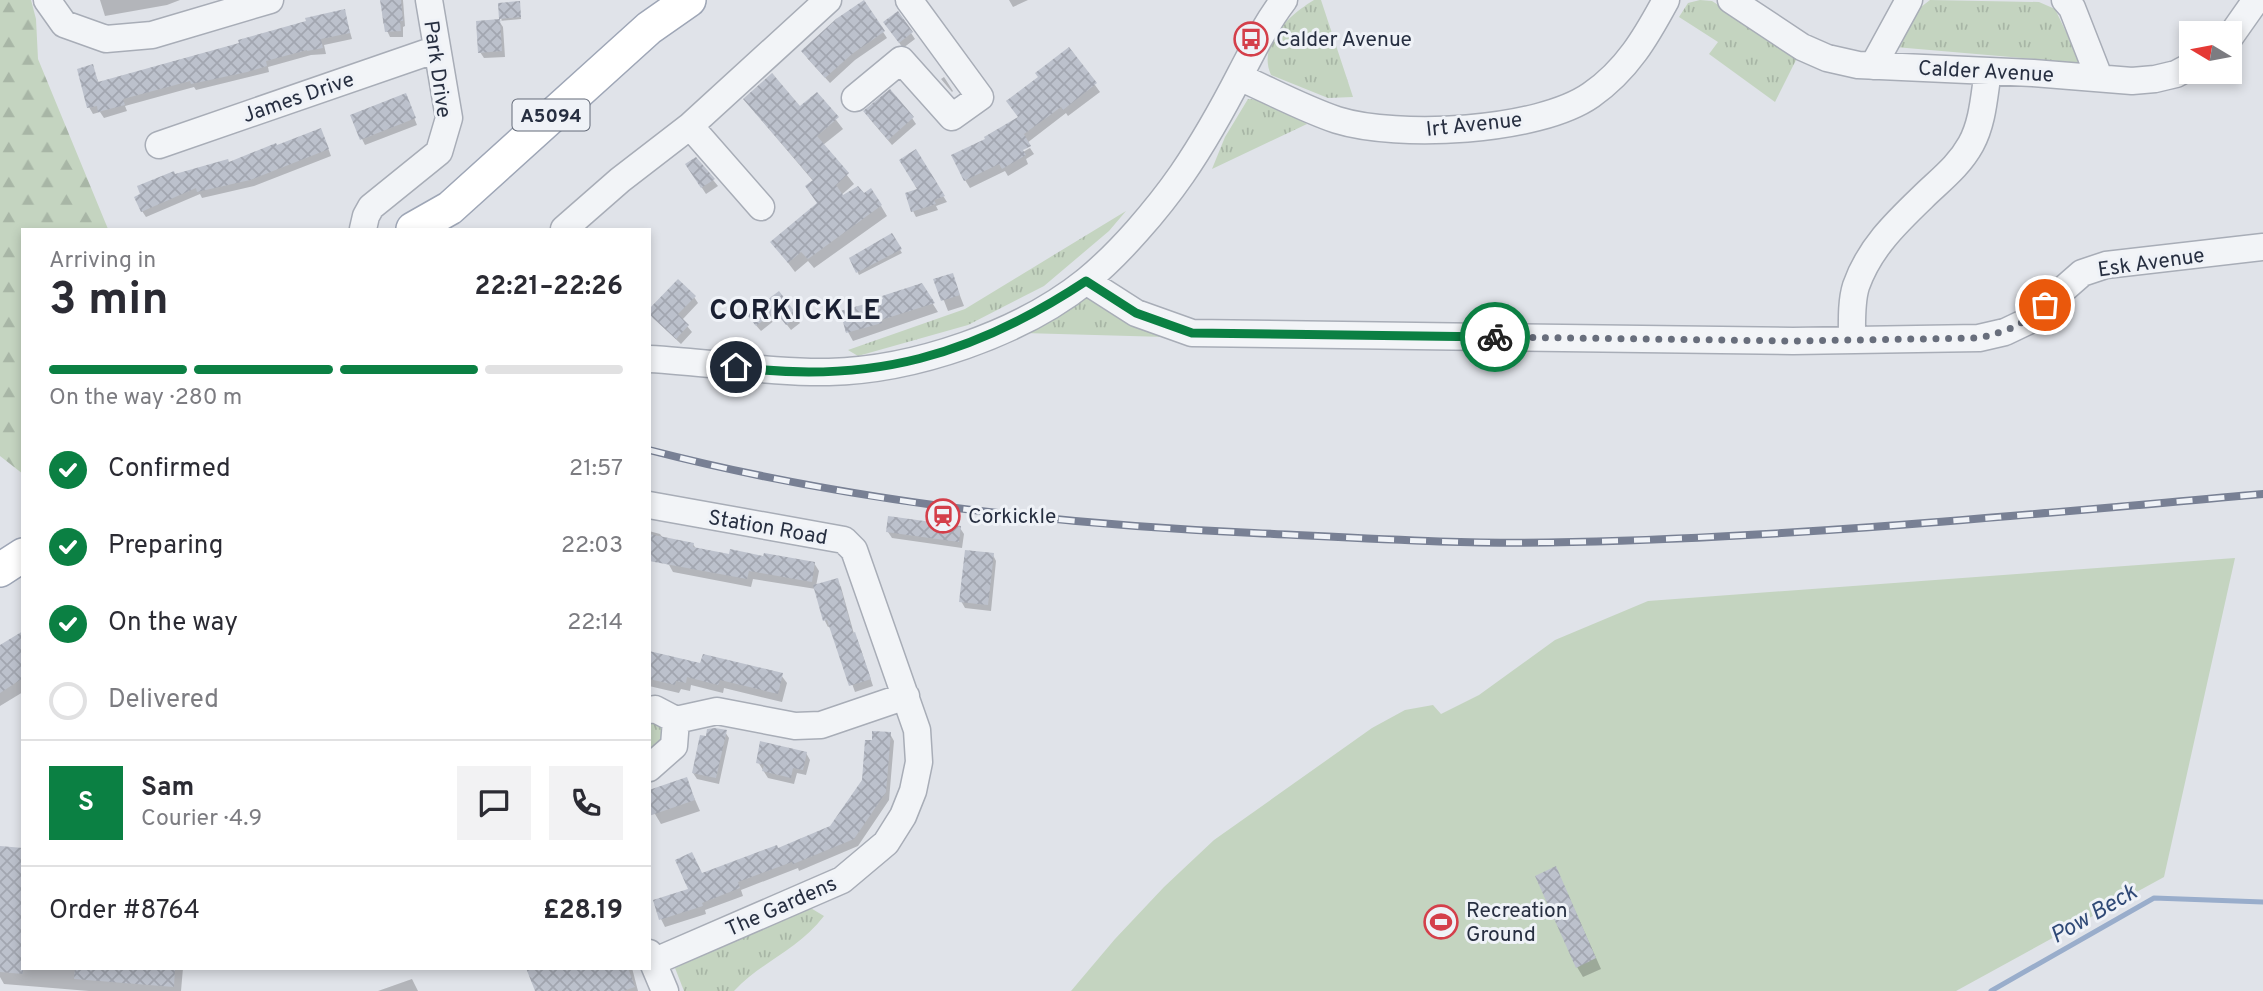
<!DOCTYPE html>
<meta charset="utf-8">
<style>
:root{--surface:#fff;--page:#f2f2f3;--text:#2b2b33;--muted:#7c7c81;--line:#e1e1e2;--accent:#0b8043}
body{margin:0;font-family:Overpass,sans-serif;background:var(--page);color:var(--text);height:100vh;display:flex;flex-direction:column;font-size:26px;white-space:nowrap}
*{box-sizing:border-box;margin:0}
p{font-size:23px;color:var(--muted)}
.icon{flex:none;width:38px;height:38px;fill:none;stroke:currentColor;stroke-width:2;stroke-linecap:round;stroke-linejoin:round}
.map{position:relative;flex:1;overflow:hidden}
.drawer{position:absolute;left:21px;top:228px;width:630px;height:742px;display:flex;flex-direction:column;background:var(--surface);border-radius:0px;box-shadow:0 4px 10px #0003}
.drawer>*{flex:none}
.needle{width:46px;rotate:280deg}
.buttons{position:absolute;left:2179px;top:21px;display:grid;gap:14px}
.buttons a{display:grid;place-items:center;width:63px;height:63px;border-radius:0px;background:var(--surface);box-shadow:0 4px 10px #0003;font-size:35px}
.pin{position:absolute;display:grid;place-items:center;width:60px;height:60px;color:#fff;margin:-30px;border:4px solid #fff;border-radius:50%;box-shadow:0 2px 7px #0007}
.courier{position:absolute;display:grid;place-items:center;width:70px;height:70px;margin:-35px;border:5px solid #0b8043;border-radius:50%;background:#fff;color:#222;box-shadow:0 2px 9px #0007}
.headline em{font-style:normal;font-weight:700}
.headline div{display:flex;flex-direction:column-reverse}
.headline{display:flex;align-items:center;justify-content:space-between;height:119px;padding:0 28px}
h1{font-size:46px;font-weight:700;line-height:52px}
.bar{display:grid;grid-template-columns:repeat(4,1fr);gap:10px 7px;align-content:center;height:84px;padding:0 28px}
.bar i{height:9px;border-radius:5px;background:var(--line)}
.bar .active{background:var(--accent)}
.bar p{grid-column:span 4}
.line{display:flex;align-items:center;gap:18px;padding:0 28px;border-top:2px solid var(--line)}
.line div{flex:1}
.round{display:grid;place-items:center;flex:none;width:74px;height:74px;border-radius:0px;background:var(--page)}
ol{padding:0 28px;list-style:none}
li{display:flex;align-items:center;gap:21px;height:77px}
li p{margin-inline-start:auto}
li .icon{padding:7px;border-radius:50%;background:var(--accent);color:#fff;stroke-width:4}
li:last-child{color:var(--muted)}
li i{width:38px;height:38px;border:4px solid var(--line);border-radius:50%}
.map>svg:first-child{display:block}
.grass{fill:url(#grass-tufts)}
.forest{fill:url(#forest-firs)}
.pitch{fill:#c4d4c0}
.shadow{fill:#0003}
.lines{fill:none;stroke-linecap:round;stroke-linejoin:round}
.stream{stroke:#99adcb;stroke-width:5}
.building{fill:url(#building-cross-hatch)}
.minor-casing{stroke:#a8adb7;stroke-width:29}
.major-casing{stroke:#9ea6b6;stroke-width:36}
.minor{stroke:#f2f4f7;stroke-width:26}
.major{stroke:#fff;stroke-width:33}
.rail-casing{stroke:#788094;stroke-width:8}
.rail{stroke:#eff2f7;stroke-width:5;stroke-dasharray:16;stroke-linecap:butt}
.done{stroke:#686e7c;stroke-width:7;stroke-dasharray:0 12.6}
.route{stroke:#0b8043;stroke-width:9}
.labels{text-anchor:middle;stroke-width:6;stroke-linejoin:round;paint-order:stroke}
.shield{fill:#eff2f7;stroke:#636a78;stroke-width:2}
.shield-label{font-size:19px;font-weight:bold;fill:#272f41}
.poi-label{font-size:21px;fill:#272f41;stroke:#eff2f7;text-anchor:start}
.street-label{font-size:21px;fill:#272f41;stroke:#eff2f7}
.water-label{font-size:23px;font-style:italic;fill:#304a77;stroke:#eff2f7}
.district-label{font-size:28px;font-weight:bold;letter-spacing:2px;fill:#1a2032;stroke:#eff2f7}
</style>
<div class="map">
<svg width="2263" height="991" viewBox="0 0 2263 991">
<defs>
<pattern id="grass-tufts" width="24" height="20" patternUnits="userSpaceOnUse" patternTransform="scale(1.75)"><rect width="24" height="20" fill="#c4d4c0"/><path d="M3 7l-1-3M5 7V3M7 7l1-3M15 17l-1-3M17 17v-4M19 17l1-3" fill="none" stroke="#a8b6a6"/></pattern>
<pattern id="forest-firs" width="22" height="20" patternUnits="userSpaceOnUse" patternTransform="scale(1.75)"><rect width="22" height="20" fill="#c4d4c0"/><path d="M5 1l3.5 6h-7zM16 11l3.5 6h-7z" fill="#a8b6a6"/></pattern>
<pattern id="building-cross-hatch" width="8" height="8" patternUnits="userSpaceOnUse" patternTransform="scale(1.75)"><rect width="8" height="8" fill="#bcc1cc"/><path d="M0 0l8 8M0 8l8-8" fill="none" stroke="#a2a6b0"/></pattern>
</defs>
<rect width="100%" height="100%" fill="#e0e3e9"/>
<path class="grass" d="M 1314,0 L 1321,0 L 1353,97 L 1328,98 L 1271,75 C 1257,44 1289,15 1314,0 Z
M 1700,0 L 1712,1 L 1798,56 L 1775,102 L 1709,54 L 1718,42 L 1679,17 L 1688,3 Z
M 1930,0 L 2039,2 L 2055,9 L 2081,63 L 1895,47 L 1917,10 Z
M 1248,99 L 1264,100 L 1307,124 L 1212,169 L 1225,137 Z
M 1126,211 L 1109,231 L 1044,286 L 968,325 L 858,356 L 848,350 L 965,309 Z
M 1084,297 L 1166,337 L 1023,333 Z
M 649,717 L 661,718 L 669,737 L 649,754 Z
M 809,907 L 824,916 C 797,951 762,961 734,991 L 684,991 L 675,968 Z"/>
<path class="forest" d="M 0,0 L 31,0 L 36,19 L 38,59 L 108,229 L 23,229 L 23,474 L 0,456 Z"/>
<path class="pitch" d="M 2235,558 L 2164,877 L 1956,991 L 1071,991 L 1115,939 L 1164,887 L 1214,840 L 1372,728 L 1405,710 L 1433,705 L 1441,714 L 1479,695 L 1555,640 L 1648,601 Z"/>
<path class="shadow" d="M 100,0 L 180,0 L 167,5 L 105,16 Z
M 382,0 L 403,0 L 405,26 L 403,27 L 403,37 L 390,37 L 383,22 Z
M 1009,0 L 1028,0 L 1013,7 Z
M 519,3 L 521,19 L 499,21 L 503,27 L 505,57 L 484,58 L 480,52 L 478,23 L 502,21 L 501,18 Z
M 864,3 L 887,38 L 855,60 L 830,83 L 807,58 Z
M 344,11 L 352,39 L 324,45 L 326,54 L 311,55 L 268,67 L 269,72 L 196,90 L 194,87 L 125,106 L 127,111 L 104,118 L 100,112 L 93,114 L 89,107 L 92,67 L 99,83 L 241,44 Z
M 889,29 L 911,33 L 915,39 L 903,48 Z
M 1069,49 L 1100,92 L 1068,116 L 1066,113 L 1027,143 L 1016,156 L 1030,148 L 1034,154 L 1026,159 L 1028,164 L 1008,176 L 1005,171 L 970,188 L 965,180 L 987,140 L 1020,118 L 1040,78 Z
M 944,77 L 953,91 L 952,92 L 941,79 Z
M 816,94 L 843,129 L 823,145 L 854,184 L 839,197 L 863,196 L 881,206 L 887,216 L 814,268 L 808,261 L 795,272 L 773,243 L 818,204 L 814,182 L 752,109 L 746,99 L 800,108 Z
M 407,100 L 417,125 L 365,145 L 362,139 Z
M 869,118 L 912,118 L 916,124 L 892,145 Z
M 324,137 L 331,156 L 254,186 L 202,198 L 200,194 L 146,217 L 142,211 L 229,164 L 277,147 Z
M 915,152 L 947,202 L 936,206 L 938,210 L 916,217 L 913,211 L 919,190 Z
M 696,159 L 718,186 L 706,194 L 691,171 Z
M 891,235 L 902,253 L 859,275 L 851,259 Z
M 952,275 L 964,306 L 948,311 L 936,280 Z
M 921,285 L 938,312 L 853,341 L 848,332 L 886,300 Z
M 778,293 L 800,323 L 791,330 L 780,316 L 761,331 L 753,322 Z
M 694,297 L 698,303 L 682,320 L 692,332 L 681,344 L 653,318 L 649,312 Z
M 960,528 L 964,534 L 962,548 L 892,538 L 888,532 Z
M 649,531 L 660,534 L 663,538 L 693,544 L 697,550 L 730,556 L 814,563 L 819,571 L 816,586 L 837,580 L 841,587 L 854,634 L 858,641 L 873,686 L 855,692 L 831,626 L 828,627 L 825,621 L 816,589 L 753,579 L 751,587 L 673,572 L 668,563 L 649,558 Z
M 993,555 L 996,561 L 991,611 L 965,608 L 961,601 Z
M 23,633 L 23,692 L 0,706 L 0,648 Z
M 649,653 L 702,665 L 781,675 L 787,683 L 782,702 L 724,688 L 723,693 L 691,685 L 690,691 L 681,689 L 679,693 L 649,686 Z
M 725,732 L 729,738 L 719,784 L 697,779 L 693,773 Z
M 890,734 L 894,741 L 889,800 L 858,846 L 799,871 L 798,868 L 741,890 L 743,896 L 705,910 L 706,914 L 665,927 L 661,919 L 690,890 L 702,875 L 778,850 L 831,828 L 863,780 L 873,742 Z
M 806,753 L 810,760 L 806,775 L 797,773 L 794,784 L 768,778 L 758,762 Z
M 686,779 L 700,811 L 661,824 L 655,814 Z
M 0,848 L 23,968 L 183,968 L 181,991 L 89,991 L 4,984 L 0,977 Z
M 1561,879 L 1601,969 L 1583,977 L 1577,967 Z
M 528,968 L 632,968 L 638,991 L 536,991 Z
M 412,979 L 418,991 L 378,991 Z"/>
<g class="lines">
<path class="stream" d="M 1991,991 L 2154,898 L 2263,902"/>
</g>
<path class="building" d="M 380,0 L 401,0 L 403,21 L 400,21 L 401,31 L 385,32 Z
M 864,0 L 885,31 L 852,54 L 825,78 L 801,51 L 836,19 Z
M 520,1 L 521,17 L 499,19 L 498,3 Z
M 345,9 L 350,33 L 321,39 L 323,48 L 307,51 L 307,50 L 266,61 L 267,66 L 247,72 L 191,84 L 190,81 L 123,99 L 125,105 L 98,112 L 97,106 L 87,108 L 77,69 L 93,64 L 98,82 L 239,43 L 238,40 L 306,21 L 305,18 Z
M 898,11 L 913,32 L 899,43 L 883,22 Z
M 500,19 L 502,51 L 478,53 L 476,21 Z
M 1069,47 L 1097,83 L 1063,110 L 1061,107 L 1024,134 L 1031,146 L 1023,150 L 1026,155 L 1002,169 L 999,164 L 964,181 L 951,155 L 985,139 L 984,137 L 1018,117 L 1006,101 L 1038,77 L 1035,73 Z
M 772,73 L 800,106 L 817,92 L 839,117 L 817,136 L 849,173 L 836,185 L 843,195 L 858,186 L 864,193 L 871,188 L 882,205 L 808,259 L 801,252 L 788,263 L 770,242 L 817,203 L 805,186 L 813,180 L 743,99 Z
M 890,89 L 914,117 L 888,140 L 863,111 Z
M 406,93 L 416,118 L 360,140 L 350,115 Z
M 321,128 L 329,149 L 250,180 L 197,192 L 196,188 L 141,212 L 134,197 L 140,194 L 137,186 L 174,171 L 175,174 L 228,159 L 229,162 L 276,143 L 277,145 Z
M 916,149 L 945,196 L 934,200 L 936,204 L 911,212 L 905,193 L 917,189 L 899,160 Z
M 696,157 L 715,179 L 701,188 L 685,164 Z
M 892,233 L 902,249 L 856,273 L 849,258 Z
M 953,273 L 960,295 L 941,301 L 933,279 Z
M 678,279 L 696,296 L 678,314 L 689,325 L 676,339 L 649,314 L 649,309 Z
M 922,283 L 935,303 L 881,320 L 882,323 L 846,333 L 840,311 L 883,299 L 882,296 Z
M 779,291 L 798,316 L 786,325 L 775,311 L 756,326 L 747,315 Z
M 888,516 L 961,526 L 959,542 L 886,532 Z
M 649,534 L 694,543 L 693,547 L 729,554 L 730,549 L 763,556 L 764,553 L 815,562 L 812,582 L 749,571 L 747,579 L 649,561 Z
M 965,550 L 994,553 L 988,605 L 959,602 Z
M 838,578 L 853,633 L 855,632 L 871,679 L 849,686 L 827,620 L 823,621 L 813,585 Z
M 23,631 L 23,678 L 0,693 L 0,645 Z
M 649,651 L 700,663 L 703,654 L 783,673 L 778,694 L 720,680 L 718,685 L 687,677 L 686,683 L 676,681 L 675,685 L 649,679 Z
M 715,728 L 727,730 L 716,778 L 692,773 L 700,735 L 706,736 L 707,729 Z
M 872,731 L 891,732 L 886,792 L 854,839 L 793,864 L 792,862 L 738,882 L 740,888 L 702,903 L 703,906 L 659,920 L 653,900 L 688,889 L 675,860 L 692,852 L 702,873 L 777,845 L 778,848 L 830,826 L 862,780 L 865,740 L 872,740 Z
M 760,741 L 807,752 L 803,770 L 793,768 L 791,778 L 762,771 L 764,765 L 756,763 Z
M 687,777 L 695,800 L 649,816 L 649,790 Z
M 0,846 L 23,848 L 23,974 L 0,972 Z
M 1556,866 L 1596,958 L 1576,968 L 1535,876 Z
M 75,968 L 175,968 L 174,987 L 74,979 Z
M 526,968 L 628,968 L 635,987 L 623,991 L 535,991 Z"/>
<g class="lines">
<defs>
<path id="minor" d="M 47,0 L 64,24 L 106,39 L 152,35 L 270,0
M 1731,0 L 1802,47 L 1827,58 L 1858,65 L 2033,73 L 2132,81 L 2155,79 L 2176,74 L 2191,66
M 2065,0 L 2072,8 L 2099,77
M 2230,37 L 2256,0
M 1873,66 L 1909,0
M 1239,77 C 1271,91 1304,109 1337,120 C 1398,139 1538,132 1591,95 C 1627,70 1646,37 1666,0
M 855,98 L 901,60 L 952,117 L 980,97 L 909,0
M 690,126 L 761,207
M 159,145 L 437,49
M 363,229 L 366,216 L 371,207 L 439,152 L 449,118 L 429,0
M 564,229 L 620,180 L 690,126 L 828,0
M 1086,281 L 1136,313 L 1192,333 L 1793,341 L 1979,338 L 2005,332 L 2026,322 L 2082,273 L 2106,265 L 2263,247
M 1852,339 C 1852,322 1851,302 1856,286 C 1870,246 1899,220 1928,192 C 1944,177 1960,164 1971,144 C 1983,122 1984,96 1988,71
M 649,359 C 710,362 769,373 829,372 C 914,370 1020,334 1086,281 C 1120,253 1157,210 1182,174 C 1204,142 1223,108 1241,73 C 1254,48 1267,22 1284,0
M 649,505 L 844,540 L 854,550 L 917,730 L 919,762 L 913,791 L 903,816 L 886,843 L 842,880 L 653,962
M 649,710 L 655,709 L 676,720 L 717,711 L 795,726 L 821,725 L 906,696
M 649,768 L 674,746 L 676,720
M 649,953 L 665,991"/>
<path id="major" d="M 413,229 L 450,208 L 649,28 L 689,0
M 0,570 L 23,555"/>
</defs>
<use href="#minor" class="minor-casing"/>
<use href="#major" class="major-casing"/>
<use href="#minor" class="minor"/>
<use href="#major" class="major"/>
<defs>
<path id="rail" d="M 649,450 C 847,501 1050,524 1254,533 C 1360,538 1466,545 1572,542 C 1803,537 2033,514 2263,494"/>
</defs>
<use href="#rail" class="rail-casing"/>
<use href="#rail" class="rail"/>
</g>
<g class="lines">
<path class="done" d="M 1495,337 L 1793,341 L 1979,338 C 2008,331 2023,325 2045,305"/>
<path class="route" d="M 736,367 C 871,385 974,355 1086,281 L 1136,313 L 1192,333 L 1495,337"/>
</g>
<defs>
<symbol id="bus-ring" viewBox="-11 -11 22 22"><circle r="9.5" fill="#eff2f7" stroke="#d43f4a" stroke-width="1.5"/><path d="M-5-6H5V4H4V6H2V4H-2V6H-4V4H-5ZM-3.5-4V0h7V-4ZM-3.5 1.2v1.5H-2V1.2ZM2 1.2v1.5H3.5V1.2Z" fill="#d43f4a"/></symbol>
<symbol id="station-ring" viewBox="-11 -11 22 22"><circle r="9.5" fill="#eff2f7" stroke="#d43f4a" stroke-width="1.5"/><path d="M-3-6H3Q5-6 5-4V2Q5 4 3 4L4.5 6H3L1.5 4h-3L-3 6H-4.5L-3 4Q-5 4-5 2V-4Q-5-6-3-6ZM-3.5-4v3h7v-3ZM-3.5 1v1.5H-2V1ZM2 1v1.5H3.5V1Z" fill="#d43f4a"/></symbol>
<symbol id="stadium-ring" viewBox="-11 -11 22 22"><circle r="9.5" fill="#eff2f7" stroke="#d43f4a" stroke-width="1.5"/><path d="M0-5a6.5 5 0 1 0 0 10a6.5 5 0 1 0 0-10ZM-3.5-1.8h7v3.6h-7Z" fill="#d43f4a"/></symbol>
</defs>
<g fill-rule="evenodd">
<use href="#bus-ring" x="1232" y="20" width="38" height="38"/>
<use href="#station-ring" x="924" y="497" width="38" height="38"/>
<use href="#stadium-ring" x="1422" y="903" width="38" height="38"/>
</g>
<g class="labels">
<rect class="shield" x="512.5" y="99.5" width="77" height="31" rx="5"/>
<g class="shield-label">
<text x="551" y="122">A5094</text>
</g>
<g class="poi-label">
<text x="1276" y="46">Calder Avenue</text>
<text x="968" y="523">Corkickle</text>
<text x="1466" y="917">Recreation<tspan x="1466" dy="24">Ground</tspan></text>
</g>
<g class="street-label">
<text transform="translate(438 69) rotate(82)" y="7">Park Drive</text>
<text transform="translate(1986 71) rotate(3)" y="7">Calder Avenue</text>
<text transform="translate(298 97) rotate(-19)" y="7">James Drive</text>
<text transform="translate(1474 124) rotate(-6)" y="7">Irt Avenue</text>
<text transform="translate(2151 262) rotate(-8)" y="7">Esk Avenue</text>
<text transform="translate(768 527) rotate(10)" y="7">Station Road</text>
<text transform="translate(781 906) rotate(-24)" y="7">The Gardens</text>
</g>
<g class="water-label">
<text transform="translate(2093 913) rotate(-30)" y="8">Pow Beck</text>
</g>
<g class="district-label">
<text x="796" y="319">CORKICKLE</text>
</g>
</g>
</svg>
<div class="buttons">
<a><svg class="needle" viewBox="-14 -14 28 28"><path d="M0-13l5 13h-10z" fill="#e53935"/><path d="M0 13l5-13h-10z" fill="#7c7c81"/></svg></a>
</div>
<div class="pin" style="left:2045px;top:305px;background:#ea580c"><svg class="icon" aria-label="bag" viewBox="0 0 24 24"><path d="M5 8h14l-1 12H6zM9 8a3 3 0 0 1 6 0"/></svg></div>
<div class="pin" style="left:736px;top:367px;background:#1f2937"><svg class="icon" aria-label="home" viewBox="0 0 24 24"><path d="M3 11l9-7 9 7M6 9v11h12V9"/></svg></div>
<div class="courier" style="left:1495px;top:337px"><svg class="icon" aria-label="bike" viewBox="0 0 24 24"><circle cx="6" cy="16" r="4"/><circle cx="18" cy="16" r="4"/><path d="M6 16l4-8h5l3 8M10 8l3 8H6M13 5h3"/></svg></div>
<section class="drawer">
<div class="headline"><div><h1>3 min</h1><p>Arriving in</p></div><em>22:21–22:26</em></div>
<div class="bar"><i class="active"></i><i class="active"></i><i class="active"></i><i></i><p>On the way · 280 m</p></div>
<ol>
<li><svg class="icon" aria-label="check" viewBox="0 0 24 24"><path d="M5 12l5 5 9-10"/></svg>Confirmed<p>21:57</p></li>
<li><svg class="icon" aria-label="check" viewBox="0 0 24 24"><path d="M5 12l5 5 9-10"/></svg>Preparing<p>22:03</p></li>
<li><svg class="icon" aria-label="check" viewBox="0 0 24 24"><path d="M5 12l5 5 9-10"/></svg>On the way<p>22:14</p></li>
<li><i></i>Delivered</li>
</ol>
<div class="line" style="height:126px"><b class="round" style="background:var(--accent);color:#fff">S</b><div><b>Sam</b><p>Courier · 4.9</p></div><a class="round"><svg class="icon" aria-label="chat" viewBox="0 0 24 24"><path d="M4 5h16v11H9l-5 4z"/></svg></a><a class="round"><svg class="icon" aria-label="phone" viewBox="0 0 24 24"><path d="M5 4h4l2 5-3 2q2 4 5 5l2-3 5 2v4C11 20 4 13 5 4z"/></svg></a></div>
<div class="line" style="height:91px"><div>Order #8764</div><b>£28.19</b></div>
</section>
</div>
